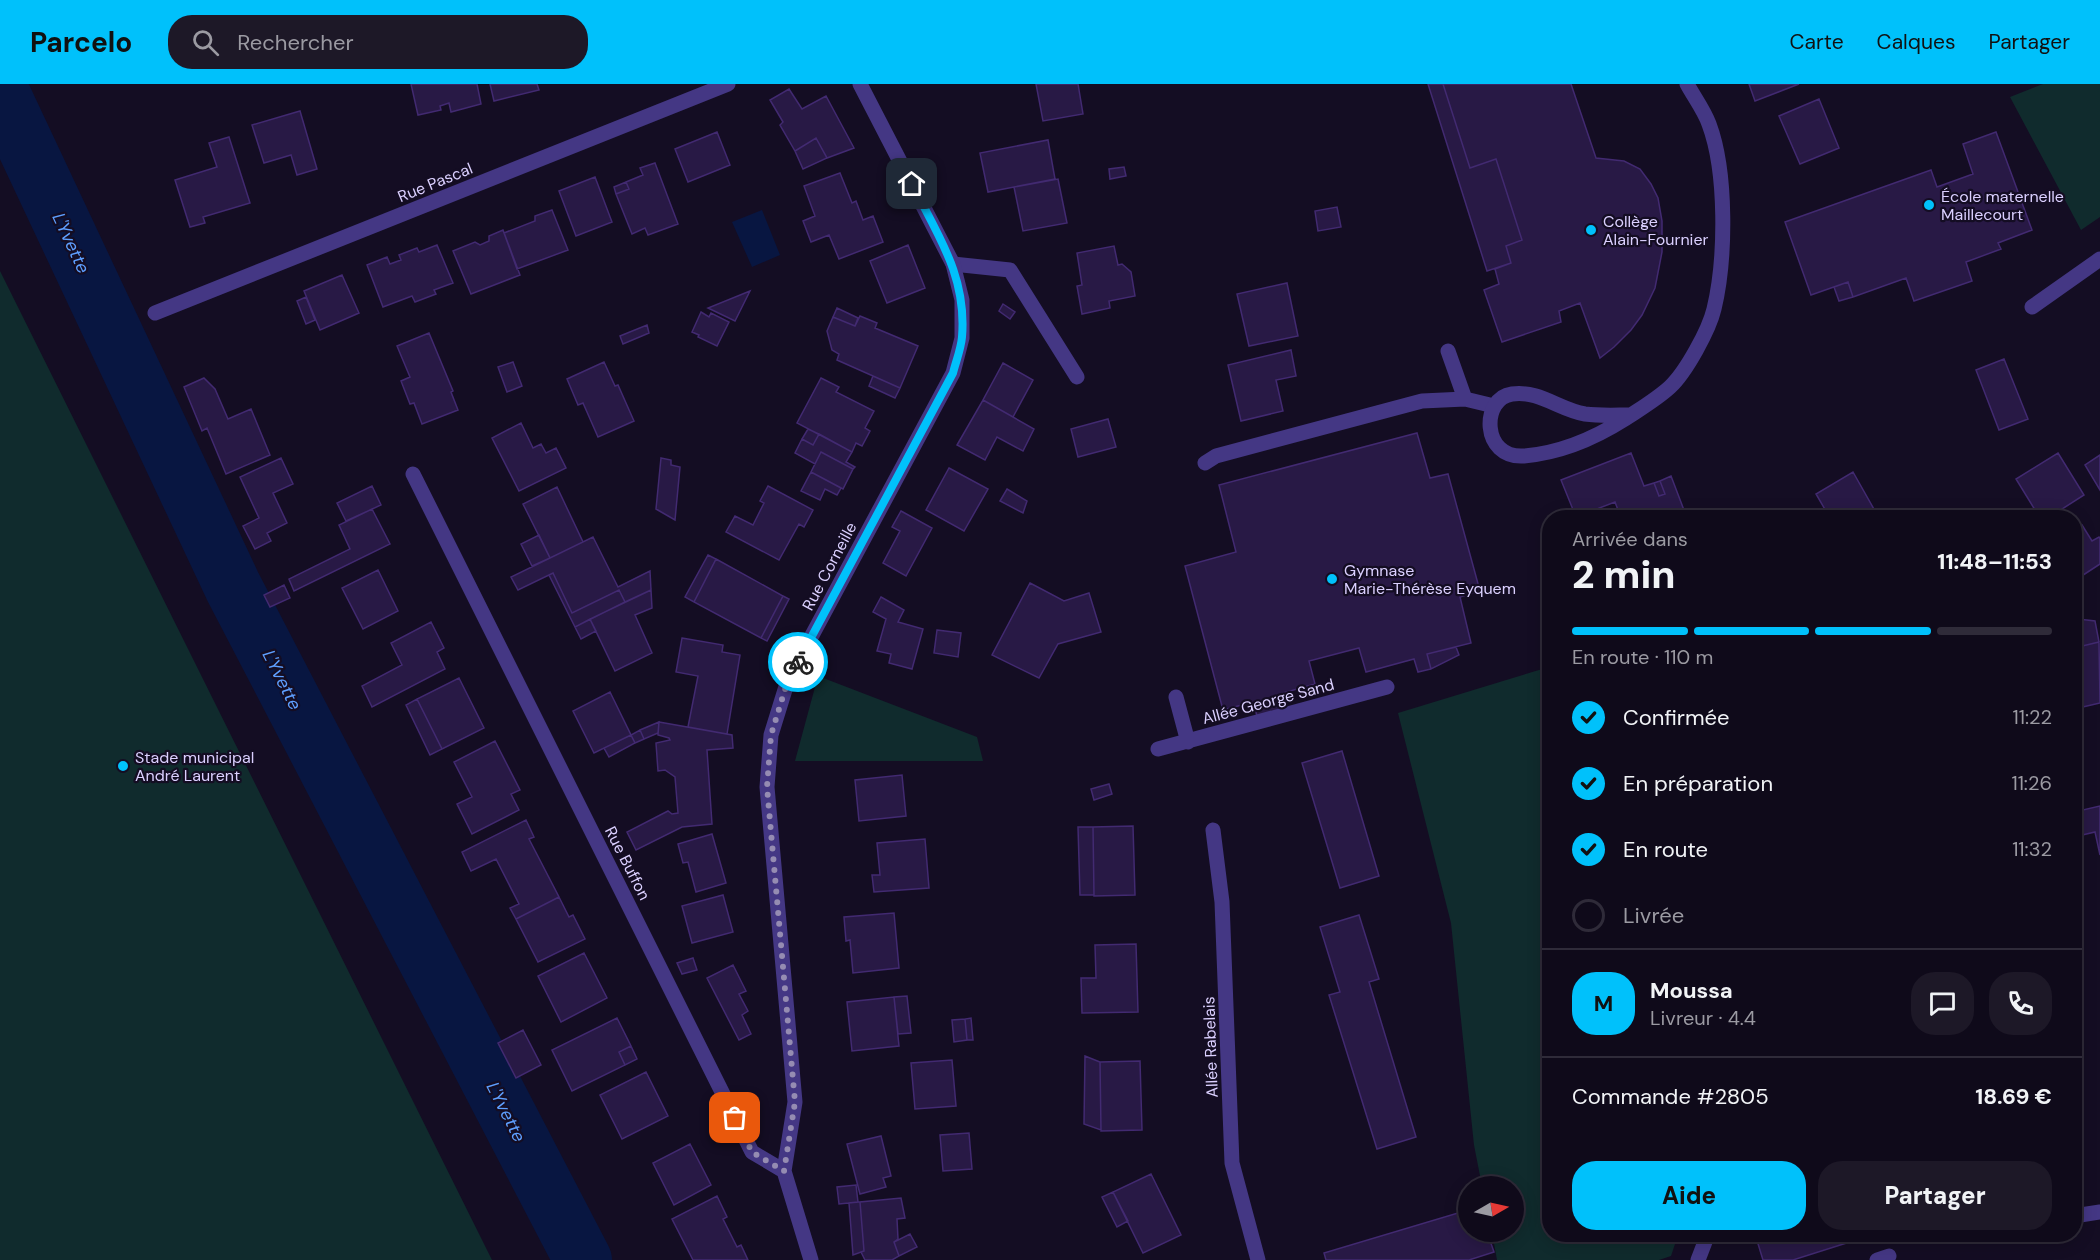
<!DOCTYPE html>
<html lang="fr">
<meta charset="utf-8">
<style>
:root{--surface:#0f0a1a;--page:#1d1827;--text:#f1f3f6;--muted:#9b9aa2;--line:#2f2b39;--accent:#00c1fb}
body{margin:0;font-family:"DM Sans",sans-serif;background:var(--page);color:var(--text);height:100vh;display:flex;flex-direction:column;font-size:22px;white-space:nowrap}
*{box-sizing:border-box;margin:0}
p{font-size:20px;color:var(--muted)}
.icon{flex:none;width:33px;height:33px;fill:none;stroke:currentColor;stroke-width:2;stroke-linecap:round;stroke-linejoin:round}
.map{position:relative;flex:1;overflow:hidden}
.details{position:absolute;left:1542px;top:426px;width:540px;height:732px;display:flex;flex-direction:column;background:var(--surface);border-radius:24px;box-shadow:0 3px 15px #0003,0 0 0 2px var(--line)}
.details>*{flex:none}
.needle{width:39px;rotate:81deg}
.controls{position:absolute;left:1458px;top:1092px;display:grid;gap:12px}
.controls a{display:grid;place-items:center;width:66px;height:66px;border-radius:50%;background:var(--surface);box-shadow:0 3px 15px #0003,0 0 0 2px var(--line);font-size:30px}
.pin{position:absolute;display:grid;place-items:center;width:51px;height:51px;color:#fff;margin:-26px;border-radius:12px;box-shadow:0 3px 9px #0006}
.courier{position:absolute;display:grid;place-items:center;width:60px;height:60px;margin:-30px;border:4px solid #00c1fb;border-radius:50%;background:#fff;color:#222;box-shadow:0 2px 8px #0007}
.overview em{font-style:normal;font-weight:800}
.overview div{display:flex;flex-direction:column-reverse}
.overview{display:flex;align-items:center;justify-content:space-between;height:102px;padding:0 30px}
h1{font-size:39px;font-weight:800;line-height:45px}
.bar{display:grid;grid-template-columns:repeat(4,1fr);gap:9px 6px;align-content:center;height:72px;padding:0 30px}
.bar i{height:8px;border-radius:4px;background:var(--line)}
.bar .on{background:var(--accent)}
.bar p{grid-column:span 4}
.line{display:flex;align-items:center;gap:15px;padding:0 30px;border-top:2px solid var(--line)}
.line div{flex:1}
.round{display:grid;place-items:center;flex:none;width:63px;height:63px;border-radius:24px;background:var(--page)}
ol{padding:0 30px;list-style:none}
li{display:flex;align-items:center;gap:18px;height:66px}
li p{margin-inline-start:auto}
li .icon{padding:6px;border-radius:50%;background:var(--accent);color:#111;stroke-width:4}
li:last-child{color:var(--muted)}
li i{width:33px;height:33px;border:3px solid var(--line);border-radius:50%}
.cta{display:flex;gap:12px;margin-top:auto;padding:12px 30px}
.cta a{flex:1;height:69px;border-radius:24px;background:var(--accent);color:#111;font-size:24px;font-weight:800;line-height:69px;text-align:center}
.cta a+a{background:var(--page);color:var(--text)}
header{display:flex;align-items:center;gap:36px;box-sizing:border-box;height:84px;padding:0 30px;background:var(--accent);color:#111}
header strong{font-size:28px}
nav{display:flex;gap:33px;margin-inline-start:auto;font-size:21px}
.search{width:420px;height:54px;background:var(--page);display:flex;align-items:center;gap:15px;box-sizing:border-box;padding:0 21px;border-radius:24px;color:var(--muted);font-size:22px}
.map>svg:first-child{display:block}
.green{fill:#102b2d}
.water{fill:#081641}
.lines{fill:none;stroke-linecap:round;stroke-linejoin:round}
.river{stroke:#081641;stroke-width:58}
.building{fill:#281945;stroke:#422a71;stroke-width:1.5}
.service{stroke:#443784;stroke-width:15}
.minor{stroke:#443784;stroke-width:15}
.done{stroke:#958cb2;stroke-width:6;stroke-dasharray:0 10.8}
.route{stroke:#00c1fb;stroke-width:8}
.poi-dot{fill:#00c1fb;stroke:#140d23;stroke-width:2}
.labels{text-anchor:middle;stroke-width:4.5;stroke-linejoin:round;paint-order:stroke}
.street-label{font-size:16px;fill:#dbd0ff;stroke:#140d23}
.poi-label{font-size:16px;fill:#dbd0ff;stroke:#140d23;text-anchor:start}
.water-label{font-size:18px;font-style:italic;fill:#5e9fff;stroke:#140d23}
</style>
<header>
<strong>Parcelo</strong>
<div class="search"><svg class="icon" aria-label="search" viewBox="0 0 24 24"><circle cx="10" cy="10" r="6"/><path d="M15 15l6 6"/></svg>Rechercher</div>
<nav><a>Carte</a><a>Calques</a><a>Partager</a></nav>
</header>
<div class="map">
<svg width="2100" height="1176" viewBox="0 0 2100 1176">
<rect width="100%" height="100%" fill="#140d23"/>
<path class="green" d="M 2043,0 L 2100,0 L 2100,133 L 2081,146 L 2010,13 Z
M 0,187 L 492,1176 L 0,1176 Z
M 1549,583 L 1550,1150 L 1678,1151 L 1671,1172 L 1659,1176 L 1497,1176 L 1492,1148 L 1514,1148 L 1514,1102 L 1482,1102 L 1474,1061 L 1451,839 L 1398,629 Z
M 818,592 L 977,653 L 983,677 L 795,677 Z"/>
<path class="water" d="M 762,126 L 780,171 L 752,183 L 732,138 Z"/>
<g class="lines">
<path class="river" d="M 0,7 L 233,503 L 583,1176"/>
</g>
<path class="building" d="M 411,0 L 477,0 L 481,20 L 451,28 L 449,19 L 440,22 L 441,26 L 418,31 Z
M 490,0 L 537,0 L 539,6 L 494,17 Z
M 1036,0 L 1078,0 L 1083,30 L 1043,37 Z
M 1428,0 L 1443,0 L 1470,84 L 1496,75 L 1522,156 L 1506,162 L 1511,179 L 1487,187 Z
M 1443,0 L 1571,0 L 1596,74 L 1624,77 L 1640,85 L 1651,100 L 1658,114 L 1662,137 L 1662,168 L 1655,204 L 1642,231 L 1631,246 L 1614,263 L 1600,274 L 1580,219 L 1559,227 L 1561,238 L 1502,258 L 1484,206 L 1499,200 L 1495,185 L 1511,179 L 1506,162 L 1522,156 L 1496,75 L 1470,84 Z
M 1749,0 L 1799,0 L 1755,17 Z
M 789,5 L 802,25 L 826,12 L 854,64 L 827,74 L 816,54 L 795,67 L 780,41 L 783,38 L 770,16 Z
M 1819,15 L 1839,64 L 1800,80 L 1779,32 Z
M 300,27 L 317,85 L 297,91 L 291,71 L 264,79 L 252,41 Z
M 717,48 L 730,81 L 688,98 L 675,65 Z
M 1996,48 L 2032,146 L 1998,159 L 2001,165 L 1966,178 L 1972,197 L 1914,217 L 1906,194 L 1853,213 L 1848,198 L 1811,211 L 1785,138 L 1931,86 L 1937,103 L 1973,90 L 1963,60 Z
M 229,53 L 250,119 L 203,133 L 205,139 L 190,143 L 175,96 L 217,83 L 209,59 Z
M 816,54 L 827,74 L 803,85 L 795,67 Z
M 1048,56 L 1055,95 L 988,108 L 980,69 Z
M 655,79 L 678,140 L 648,151 L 645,144 L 632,150 L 616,110 L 629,105 L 626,98 L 643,91 L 640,84 Z
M 1124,83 L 1126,92 L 1110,95 L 1109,85 Z
M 840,89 L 852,119 L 856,117 L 863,136 L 873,132 L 883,158 L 839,175 L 829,151 L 811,158 L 803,137 L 815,132 L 804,102 Z
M 595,93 L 612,138 L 576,152 L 559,107 Z
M 1058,95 L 1067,139 L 1023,147 L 1014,103 Z
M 626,98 L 629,105 L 616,110 L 614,103 Z
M 1337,123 L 1341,143 L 1318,147 L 1315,127 Z
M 552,126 L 568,166 L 517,185 L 504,149 L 535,137 L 535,132 Z
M 503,146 L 520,191 L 471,210 L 453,167 L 475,158 L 480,161 L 489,157 L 489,152 Z
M 437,161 L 453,199 L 434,206 L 436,210 L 415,218 L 412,212 L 383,223 L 367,181 L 387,173 L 390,180 L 401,176 L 399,171 L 417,164 L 419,168 Z
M 908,161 L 925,204 L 887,219 L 870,177 Z
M 1114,162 L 1118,181 L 1122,180 L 1131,188 L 1135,212 L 1109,217 L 1110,224 L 1082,230 L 1077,202 L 1082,201 L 1077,169 Z
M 342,191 L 359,229 L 320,246 L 304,207 Z
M 1848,198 L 1853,213 L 1839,217 L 1834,203 Z
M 1287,199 L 1298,252 L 1249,262 L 1237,210 Z
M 750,207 L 735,237 L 708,224 Z
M 306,213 L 315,236 L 306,240 L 297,217 Z
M 1003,220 L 1015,228 L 1010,235 L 999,227 Z
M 837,224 L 858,234 L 855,242 L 833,233 Z
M 701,228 L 709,233 L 711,229 L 729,238 L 717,262 L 698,253 L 699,251 L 692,248 Z
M 860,232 L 877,239 L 875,244 L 918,262 L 900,304 L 837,276 L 839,270 L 832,266 L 827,247 L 833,233 L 855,242 Z
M 647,241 L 649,249 L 623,260 L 620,252 Z
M 429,249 L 453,307 L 451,308 L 458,326 L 422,340 L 414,319 L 410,320 L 401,297 L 410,293 L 397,262 Z
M 1291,266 L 1296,292 L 1276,296 L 1283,327 L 1241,337 L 1228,281 Z
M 2004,275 L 2028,335 L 1999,346 L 1976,286 Z
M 513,278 L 522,302 L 507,308 L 498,283 Z
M 604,278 L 615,302 L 618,301 L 634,337 L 598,353 L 583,319 L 578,321 L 567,295 Z
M 1003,279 L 1033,296 L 1013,333 L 983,316 Z
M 873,292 L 900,304 L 895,314 L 869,302 Z
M 204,294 L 215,305 L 228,335 L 251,325 L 270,371 L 226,390 L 207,344 L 202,347 L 184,303 Z
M 821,294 L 839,303 L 836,308 L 874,327 L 865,344 L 870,347 L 862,362 L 856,359 L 852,368 L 797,339 Z
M 983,316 L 1034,345 L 1023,367 L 997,353 L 985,376 L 957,361 Z
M 1108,335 L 1116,363 L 1078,373 L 1071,345 Z
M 521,339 L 533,364 L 541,360 L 546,369 L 556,364 L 566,384 L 519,407 L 492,354 Z
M 808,345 L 819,350 L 813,361 L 802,355 Z
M 1417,349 L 1430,394 L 1448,390 L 1480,507 L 1460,513 L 1471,559 L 1427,570 L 1431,585 L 1418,588 L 1414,575 L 1366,588 L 1359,564 L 1309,577 L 1315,600 L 1283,609 L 1287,624 L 1257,632 L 1253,618 L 1223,626 L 1185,482 L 1236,468 L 1219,401 Z
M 819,350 L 852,368 L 846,378 L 855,383 L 853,385 L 821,368 L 815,380 L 795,369 L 802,355 L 813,361 Z
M 821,368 L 853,385 L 843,405 L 811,388 Z
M 1631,369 L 1644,402 L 1654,399 L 1659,412 L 1665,410 L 1660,397 L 1671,392 L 1687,434 L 1621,434 L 1615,418 L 1576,433 L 1561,396 Z
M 2058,369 L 2084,411 L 2048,434 L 2040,434 L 2016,395 Z
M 2100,371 L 2100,406 L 2085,381 Z
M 281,374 L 293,400 L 273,409 L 287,439 L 267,449 L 271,457 L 255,465 L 243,442 L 259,434 L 240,393 Z
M 661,374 L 671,376 L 671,381 L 680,383 L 675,436 L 656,425 Z
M 949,384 L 988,405 L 964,447 L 926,426 Z
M 811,388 L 841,404 L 837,411 L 825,405 L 820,416 L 801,407 Z
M 1853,388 L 1879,434 L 1830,434 L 1816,410 Z
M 1660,397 L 1665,410 L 1659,412 L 1654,399 Z
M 372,402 L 381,421 L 346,437 L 337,419 Z
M 768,402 L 813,426 L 804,443 L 799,440 L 779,476 L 726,448 L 735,432 L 753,441 L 764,419 L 760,417 Z
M 557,403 L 583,458 L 550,474 L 523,420 Z
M 1007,405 L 1027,417 L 1023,429 L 1000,417 Z
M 372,425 L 390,460 L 294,507 L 289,495 L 350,465 L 339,441 Z
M 901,427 L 932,444 L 906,492 L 883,479 L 900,447 L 892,443 Z
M 2082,441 L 2092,457 L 2099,453 L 2100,455 L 2100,480 L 2074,497 L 2074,445 Z
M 539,451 L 550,474 L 532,482 L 521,460 Z
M 593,453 L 618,503 L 650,487 L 651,506 L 625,518 L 619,506 L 572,529 L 553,489 L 518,506 L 511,493 Z
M 708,471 L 716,475 L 694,518 L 685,513 Z
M 716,475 L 783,512 L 761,554 L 694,518 Z
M 378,486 L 398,527 L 363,545 L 342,504 Z
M 553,489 L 572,529 L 619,506 L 625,518 L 575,543 L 549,491 Z
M 1030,499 L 1064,517 L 1089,509 L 1101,548 L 1058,560 L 1039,594 L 992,571 Z
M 284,501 L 290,514 L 270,523 L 264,511 Z
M 651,506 L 652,524 L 635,531 L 652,569 L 615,587 L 590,535 Z
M 783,512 L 789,515 L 767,557 L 761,554 Z
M 881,513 L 904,526 L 898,538 L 923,545 L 912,585 L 889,579 L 891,570 L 877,567 L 886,535 L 873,528 Z
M 590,535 L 596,547 L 581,555 L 575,543 Z
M 2078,535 L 2095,537 L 2099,558 L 2074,564 L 2074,536 Z
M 431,538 L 444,564 L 437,568 L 445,585 L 372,623 L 362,602 L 402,581 L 391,559 Z
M 937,546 L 961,549 L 958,573 L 934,569 Z
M 682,554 L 723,561 L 722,568 L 740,571 L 727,650 L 688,643 L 698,592 L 676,588 Z
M 2099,558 L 2100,619 L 2074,625 L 2074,564 Z
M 1456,563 L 1459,571 L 1431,585 L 1427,570 Z
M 459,594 L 484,644 L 442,665 L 417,615 Z
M 610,608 L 631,651 L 594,669 L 573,627 Z
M 417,615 L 442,665 L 430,671 L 406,621 Z
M 659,638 L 732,651 L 733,664 L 707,666 L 712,740 L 682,743 L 636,766 L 627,748 L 668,727 L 672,730 L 678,729 L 675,693 L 665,686 L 658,687 L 656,659 L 670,656 L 669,654 L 658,651 Z
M 659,638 L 658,649 L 644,655 L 640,646 Z
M 640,646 L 644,655 L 635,659 L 631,651 Z
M 631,651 L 635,659 L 609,673 L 604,664 Z
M 495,657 L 520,706 L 511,710 L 519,726 L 472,750 L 457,720 L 472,713 L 454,678 Z
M 1342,667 L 1379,792 L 1340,804 L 1302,679 Z
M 902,691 L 906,732 L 859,737 L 855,696 Z
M 1109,700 L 1112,710 L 1094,716 L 1091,705 Z
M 2100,722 L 2100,771 L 2095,748 L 2074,753 L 2074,728 Z
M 526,736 L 534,753 L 529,755 L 559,813 L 516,835 L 510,824 L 519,820 L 496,775 L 471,787 L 462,768 Z
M 1133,742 L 1135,811 L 1094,812 L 1093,743 Z
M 1078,743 L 1093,743 L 1094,811 L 1080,811 Z
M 712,750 L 726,799 L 696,808 L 688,778 L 683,779 L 678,760 Z
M 925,755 L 929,804 L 874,808 L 872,791 L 880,791 L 877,759 Z
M 723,811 L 733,848 L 692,859 L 682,822 Z
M 559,813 L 569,833 L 573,831 L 585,855 L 538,878 L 516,835 Z
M 894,829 L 899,884 L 853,889 L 850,856 L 846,857 L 844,833 Z
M 1359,831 L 1379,895 L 1369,898 L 1416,1053 L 1377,1065 L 1329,911 L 1340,908 L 1320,843 Z
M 1136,860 L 1138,928 L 1082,929 L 1081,894 L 1096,894 L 1095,861 Z
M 584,869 L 607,914 L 561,938 L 538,892 Z
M 693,874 L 697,886 L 682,890 L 677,879 Z
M 733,881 L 746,907 L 739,910 L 748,927 L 742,931 L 751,950 L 739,956 L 707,894 Z
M 907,912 L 911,949 L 898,950 L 894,913 Z
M 894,913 L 899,962 L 852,967 L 847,918 Z
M 617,934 L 631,962 L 619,968 L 625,981 L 572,1007 L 552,966 Z
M 971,934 L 973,956 L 967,956 L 965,935 Z
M 965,935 L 967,956 L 954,958 L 952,936 Z
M 523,946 L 541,981 L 516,994 L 498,959 Z
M 631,962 L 637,975 L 625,981 L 619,968 Z
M 1085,972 L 1100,978 L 1101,1046 L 1084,1040 Z
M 952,976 L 956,1022 L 915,1025 L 911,979 Z
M 1140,977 L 1142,1046 L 1101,1047 L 1100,978 Z
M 646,988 L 668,1032 L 622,1055 L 600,1011 Z
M 969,1049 L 972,1085 L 943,1087 L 940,1051 Z
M 881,1052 L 891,1092 L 883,1094 L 886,1103 L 860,1110 L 847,1060 Z
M 690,1060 L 711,1101 L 674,1121 L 653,1079 Z
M 1151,1090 L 1181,1151 L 1143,1169 L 1113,1108 Z
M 856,1101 L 858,1118 L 839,1120 L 837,1103 Z
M 1113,1108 L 1128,1137 L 1117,1143 L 1102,1113 Z
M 717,1112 L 727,1133 L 723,1135 L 737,1163 L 741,1161 L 748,1176 L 693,1176 L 672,1135 Z
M 901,1114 L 905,1134 L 897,1135 L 898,1155 L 894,1158 L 899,1172 L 892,1176 L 865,1176 L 861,1168 L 864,1167 L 860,1118 Z
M 858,1118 L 860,1118 L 864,1167 L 853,1171 L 849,1119 Z
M 1468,1126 L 1468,1148 L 1487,1148 L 1494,1168 L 1469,1176 L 1326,1176 L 1324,1169 Z
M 910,1150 L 917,1163 L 899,1172 L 894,1158 Z
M 1755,1150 L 1875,1150 L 1793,1176 L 1763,1176 Z"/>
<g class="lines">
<path class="service" d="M 953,180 L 1010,186 L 1077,293
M 2032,223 L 2100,175
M 1465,315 L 1494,322
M 1205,379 L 1216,372 L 1422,317 L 1465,315 L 1448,267
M 1176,613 L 1188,658
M 1158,665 L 1387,603"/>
<path class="minor" d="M 155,229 L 728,0
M 1631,331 C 1616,331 1600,332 1585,330 C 1560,326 1539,306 1512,310 C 1481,314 1481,375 1524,372 C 1560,369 1595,354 1625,335 C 1640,325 1657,315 1670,303 C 1686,288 1709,246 1714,225 C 1726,175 1727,88 1709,40 C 1704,26 1694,13 1687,0
M 413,390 L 752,1068 L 784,1087 L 811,1176
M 1213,746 L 1222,818 L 1232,1079 L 1258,1176
M 784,1087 L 795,1018 L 767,703 L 771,651 L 788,596 L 953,289 L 962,254 L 962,216 L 953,180 L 860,0
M 2074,1132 L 2100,1128
M 1698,1176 L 1708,1150
M 1877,1176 L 1889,1172"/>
</g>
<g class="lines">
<path class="done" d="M 735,1034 L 752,1068 L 784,1087 L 795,1018 L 767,703 L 771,651 L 788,596 L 798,578"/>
<path class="route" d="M 798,578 L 953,289 C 956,277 961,265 962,253 C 967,192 938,152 912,100"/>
</g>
<g class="poi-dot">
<circle cx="1929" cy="121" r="6"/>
<circle cx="1591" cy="146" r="6"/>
<circle cx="1332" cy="495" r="6"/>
<circle cx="123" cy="682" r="6"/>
</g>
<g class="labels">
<g class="street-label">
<text transform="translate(435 98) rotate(-22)" y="6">Rue Pascal</text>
<text transform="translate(829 482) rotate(-62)" y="6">Rue Corneille</text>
<text transform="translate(1268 617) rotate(-15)" y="6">Allée George Sand</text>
<text transform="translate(628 779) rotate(63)" y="6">Rue Buffon</text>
<text transform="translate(1210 963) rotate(-92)" y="6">Allée Rabelais</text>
</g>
<g class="poi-label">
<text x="1941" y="118">École maternelle<tspan x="1941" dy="18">Maillecourt</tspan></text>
<text x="1603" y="143">Collège<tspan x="1603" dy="18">Alain-Fournier</tspan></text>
<text x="1344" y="492">Gymnase<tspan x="1344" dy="18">Marie-Thérèse Eyquem</tspan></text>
<text x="135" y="679">Stade municipal<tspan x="135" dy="18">André Laurent</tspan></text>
</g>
<g class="water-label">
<text transform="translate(71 159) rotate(65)" y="6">L'Yvette</text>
<text transform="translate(282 596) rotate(63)" y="6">L'Yvette</text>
<text transform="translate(506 1028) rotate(63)" y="6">L'Yvette</text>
</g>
</g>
</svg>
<div class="controls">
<a><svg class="needle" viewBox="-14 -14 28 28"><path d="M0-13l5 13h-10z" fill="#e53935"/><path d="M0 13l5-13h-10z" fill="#9b9aa2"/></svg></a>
</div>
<div class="pin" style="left:735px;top:1034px;background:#ea580c"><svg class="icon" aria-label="bag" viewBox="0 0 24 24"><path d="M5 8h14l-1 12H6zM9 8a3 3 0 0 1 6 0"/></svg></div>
<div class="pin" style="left:912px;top:100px;background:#1f2937"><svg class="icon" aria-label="home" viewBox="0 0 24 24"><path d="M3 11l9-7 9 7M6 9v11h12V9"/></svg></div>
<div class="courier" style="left:798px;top:578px"><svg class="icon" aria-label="bike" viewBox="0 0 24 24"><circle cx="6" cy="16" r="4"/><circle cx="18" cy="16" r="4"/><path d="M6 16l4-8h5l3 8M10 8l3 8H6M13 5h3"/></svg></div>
<section class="details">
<div class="overview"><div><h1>2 min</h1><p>Arrivée dans</p></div><em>11:48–11:53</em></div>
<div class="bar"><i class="on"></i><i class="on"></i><i class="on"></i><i></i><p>En route · 110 m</p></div>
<ol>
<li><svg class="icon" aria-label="check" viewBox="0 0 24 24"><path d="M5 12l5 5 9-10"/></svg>Confirmée<p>11:22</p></li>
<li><svg class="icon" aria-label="check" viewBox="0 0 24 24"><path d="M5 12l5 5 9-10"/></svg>En préparation<p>11:26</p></li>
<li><svg class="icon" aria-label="check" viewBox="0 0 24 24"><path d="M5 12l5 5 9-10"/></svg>En route<p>11:32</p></li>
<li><i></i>Livrée</li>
</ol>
<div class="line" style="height:108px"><b class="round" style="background:var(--accent);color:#111">M</b><div><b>Moussa</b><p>Livreur · 4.4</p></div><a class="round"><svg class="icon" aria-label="chat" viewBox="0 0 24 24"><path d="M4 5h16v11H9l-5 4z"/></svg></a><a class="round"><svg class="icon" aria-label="phone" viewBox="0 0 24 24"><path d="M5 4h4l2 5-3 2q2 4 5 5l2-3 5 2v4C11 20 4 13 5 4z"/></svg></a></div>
<div class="line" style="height:78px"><div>Commande #2805</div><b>18.69 €</b></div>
<div class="cta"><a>Aide</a><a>Partager</a></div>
</section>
</div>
